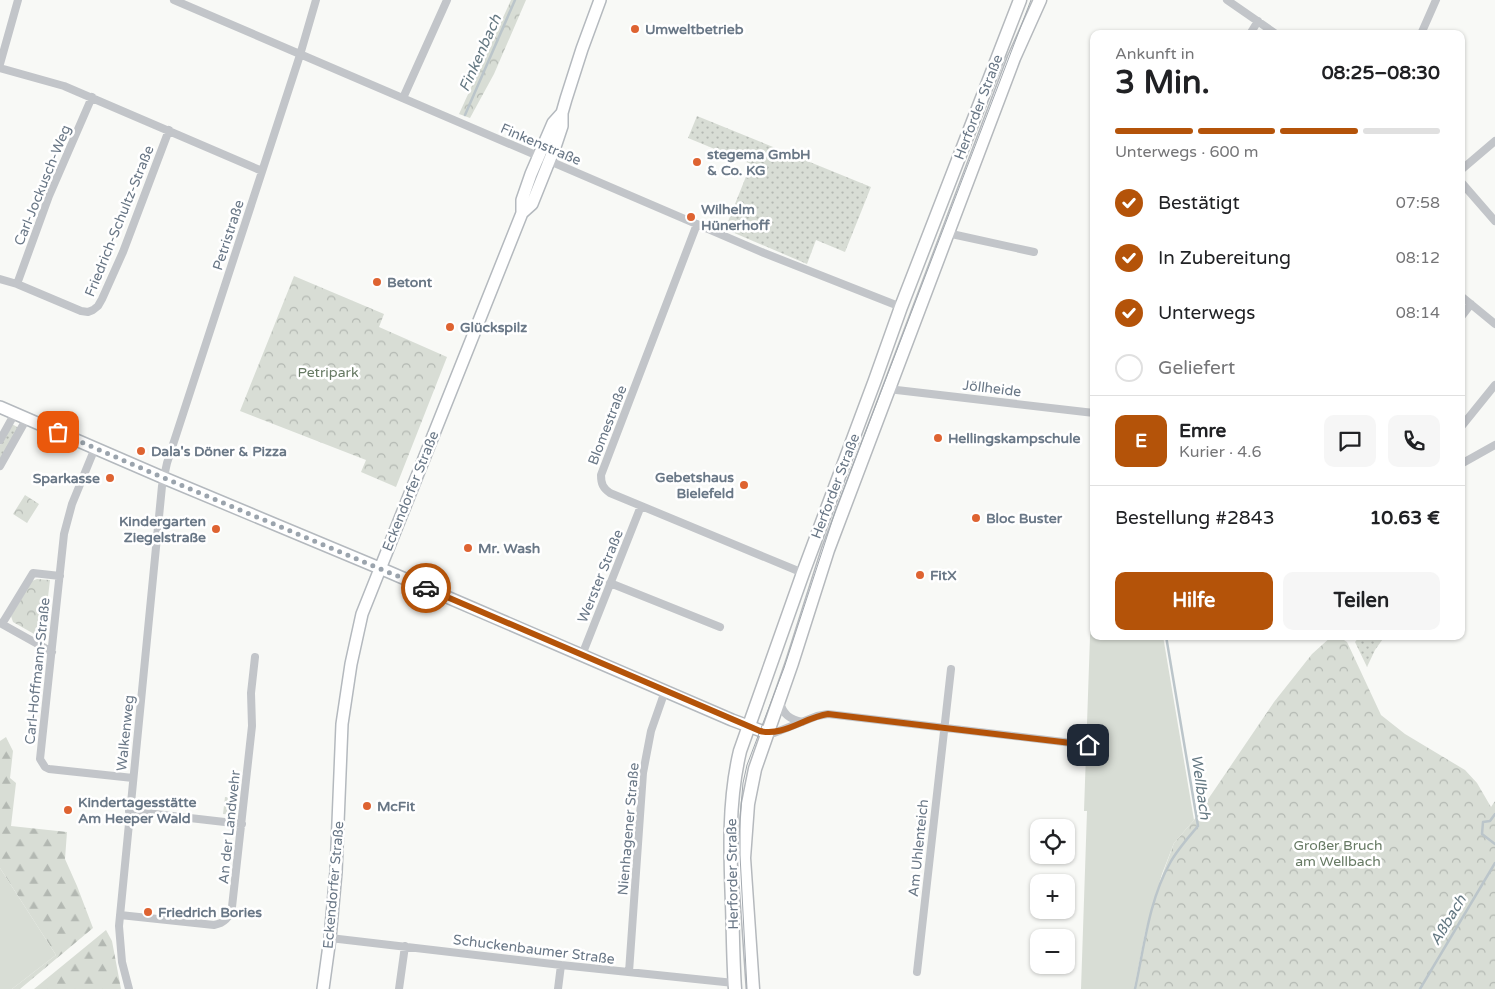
<!DOCTYPE html>
<html lang="de">
<meta charset="utf-8">
<style>
:root{--surface:#fff;--page:#f6f6f6;--text:#202124;--muted:#757577;--line:#e0e0e0;--accent:#b45309}
body{margin:0;font-family:"Varela Round",sans-serif;background:var(--page);color:var(--text);height:100vh;display:flex;flex-direction:column;font-size:19px;white-space:nowrap}
*{box-sizing:border-box;margin:0}
p{font-size:16px;color:var(--muted)}
.icon{flex:none;width:28px;height:28px;fill:none;stroke:currentColor;stroke-width:2;stroke-linecap:round;stroke-linejoin:round}
.map{position:relative;flex:1;overflow:hidden}
.drawer{position:absolute;left:1090px;top:30px;width:375px;height:610px;display:flex;flex-direction:column;background:var(--surface);border-radius:10px;box-shadow:0 1px 4px #0004}
.drawer>*{flex:none}
.controls{position:absolute;left:1030px;top:819px;display:grid;gap:10px}
.controls a{display:grid;place-items:center;width:45px;height:45px;border-radius:10px;background:var(--surface);box-shadow:0 1px 4px #0004;font-size:25px}
.pin{position:absolute;display:grid;place-items:center;width:42px;height:42px;color:#fff;margin:-21px;border-radius:10px;box-shadow:0 2px 8px #0006}
.courier{position:absolute;display:grid;place-items:center;width:50px;height:50px;margin:-25px;border:4px solid #b45309;border-radius:50%;background:#fff;color:#222;box-shadow:0 1px 6px #0007}
.summary em{font-style:normal;font-weight:800}
.summary div{display:flex;flex-direction:column-reverse}
.summary{display:flex;align-items:center;justify-content:space-between;height:85px;padding:0 25px}
h1{font-size:32px;font-weight:800;line-height:38px}
.bar{display:grid;grid-template-columns:repeat(4,1fr);gap:8px 5px;align-content:center;height:60px;padding:0 25px}
.bar i{height:6px;border-radius:4px;background:var(--line)}
.bar .active{background:var(--accent)}
.bar p{grid-column:span 4}
.line{display:flex;align-items:center;gap:12px;padding:0 25px;border-top:1px solid var(--line)}
.line div{flex:1}
.round{display:grid;place-items:center;flex:none;width:52px;height:52px;border-radius:10px;background:var(--page)}
ol{padding:0 25px;list-style:none}
li{display:flex;align-items:center;gap:15px;height:55px}
li p{margin-inline-start:auto}
li .icon{padding:5px;border-radius:50%;background:var(--accent);color:#fff;stroke-width:4}
li:last-child{color:var(--muted)}
li i{width:28px;height:28px;border:2px solid var(--line);border-radius:50%}
.action{display:flex;gap:10px;margin-top:auto;padding:10px 25px}
.action a{flex:1;height:58px;border-radius:10px;background:var(--accent);color:#fff;font-size:20px;font-weight:800;line-height:58px;text-align:center}
.action a+a{background:var(--page);color:var(--text)}
.map>svg:first-child{display:block}
.grass{fill:url(#grass-dots)}
.forest{fill:url(#forest-firs)}
.park{fill:url(#park-crowns)}
.garden{fill:#d8ddd5}
.lines{fill:none;stroke-linecap:round;stroke-linejoin:round}
.stream{stroke:#bbc5ca;stroke-width:2.5}
.secondary-casing{stroke:#b4b9be;stroke-width:14}
.primary-casing{stroke:#b5b9bd;stroke-width:15}
.street{stroke:#c2c5c9;stroke-width:8}
.secondary{stroke:#fff;stroke-width:11}
.primary{stroke:#fff;stroke-width:12}
.tram{stroke:#a3a9af;stroke-width:1}
.done{stroke:#9ba4ad;stroke-width:5;stroke-dasharray:0 9}
.route{stroke:#b45309;stroke-width:6}
.poi-dot{fill:#de6331;stroke:#fff;stroke-width:2}
.labels{text-anchor:middle;stroke-width:5;stroke-linejoin:round;paint-order:stroke}
.poi-label{font-size:14px;font-weight:bold;fill:#697786;stroke:#fff;text-anchor:start}
.street-label{font-size:14px;fill:#697786;stroke:#fff}
.park-label{font-size:14px;fill:#667963;stroke:#fff}
.water-label{font-size:15px;font-style:italic;fill:#647882;stroke:#fff}
</style>
<div class="map">
<svg width="1495" height="989" viewBox="0 0 1495 989">
<defs>
<pattern id="grass-dots" width="8" height="8" patternUnits="userSpaceOnUse" patternTransform="scale(1.25)"><rect width="8" height="8" fill="#d8ddd5"/><path d="M2 2h.1M6 6h.1" fill="none" stroke="#b3b8b2" stroke-width="1.8" stroke-linecap="round"/></pattern>
<pattern id="forest-firs" width="22" height="20" patternUnits="userSpaceOnUse" patternTransform="scale(1.25)"><rect width="22" height="20" fill="#d8ddd5"/><path d="M5 1l3.5 6h-7zM16 11l3.5 6h-7z" fill="#b3b8b2"/></pattern>
<pattern id="park-crowns" width="20" height="18" patternUnits="userSpaceOnUse" patternTransform="scale(1.25)"><rect width="20" height="18" fill="#d8ddd5"/><path d="M2 6a3 3 0 1 1 6 0M12 15a3 3 0 1 1 6 0" fill="none" stroke="#b3b8b2"/></pattern>
</defs>
<rect width="100%" height="100%" fill="#f8f9f6"/>
<path class="grass" d="M 697,116 L 871,187 L 845,252 L 816,240 L 807,264 L 725,229 L 751,164 L 688,138 Z
M 12,424 L 19,428 L 0,461 L 0,445 Z
M 1360,636 L 1385,636 L 1375,650 L 1367,667 L 1355,642 Z"/>
<path class="forest" d="M 6,737 L 13,751 L 10,778 L 16,783 L 11,826 L 67,832 L 65,859 L 77,886 L 93,928 L 20,989 L 12,989 L 56,955 L 0,868 L 0,741 Z
M 106,930 L 112,941 L 121,989 L 34,989 Z"/>
<path class="park" d="M 511,0 L 526,0 L 494,74 L 470,118 L 459,114 Z
M 294,276 L 384,314 L 379,327 L 447,357 L 396,487 L 361,472 L 366,460 L 240,411 Z
M 25,495 L 39,504 L 27,523 L 13,514 Z
M 37,579 L 50,580 L 43,639 L 13,622 L 11,616 L 32,581 Z
M 1332,636 L 1338,636 L 1347,642 L 1381,715 L 1405,734 L 1465,770 L 1477,783 L 1491,807 L 1495,801 L 1495,989 L 1134,989 L 1152,903 L 1174,843 L 1194,820 L 1274,702 L 1312,654 Z
M 225,797 L 237,798 L 234,815 L 223,814 Z"/>
<path class="garden" d="M 1094,520 L 1094,636 L 1163,636 L 1194,820 L 1174,843 L 1162,874 L 1145,933 L 1134,989 L 1081,989 L 1087,811 L 1084,811 Z
M 0,868 L 56,955 L 12,989 L 0,989 Z"/>
<g class="lines">
<path class="stream" d="M 465,115 L 515,0
M 1495,814 L 1490,821 L 1483,822 L 1482,834 L 1495,844
M 1135,989 C 1144,948 1149,900 1170,863 C 1177,850 1188,838 1198,826 L 1166,636
M 1420,989 L 1495,863"/>
<defs>
<path id="secondary" d="M 522,213 L 532,204 L 556,144 L 562,126 L 562,113 L 566,99 L 582,49 L 600,0
M 0,407 L 164,478 L 389,572 L 732,720 L 767,733
M 323,989 L 330,938 L 336,872 L 342,724 L 351,664 L 362,614 L 522,213 L 522,200 L 531,174 L 553,123 L 562,113"/>
<path id="primary" d="M 735,989 C 733,961 733,932 732,904 C 730,853 728,801 740,751 L 803,573 L 875,380 L 901,307 L 1020,0
M 753,989 L 744,858 L 748,804 L 755,769 L 792,663 L 828,550 L 1014,58 L 1040,0"/>
</defs>
<use href="#secondary" class="secondary-casing"/>
<use href="#primary" class="primary-casing"/>
<path class="street" d="M 174,0 L 764,253 L 901,307
M 1227,0 L 1276,34
M 1250,34 L 1258,21
M 1421,34 L 1436,0
M 0,64 L 18,0
M 0,68 L 64,86 L 262,171
M 403,98 L 447,0
M 1461,170 L 1495,141
M 1461,182 L 1495,221
M 697,224 L 601,475 C 601,484 603,488 610,493 L 803,573
M 947,233 L 1034,252
M 0,279 L 17,284 L 81,311 L 88,312 L 93,310 L 98,306 L 102,299 L 123,252 L 169,130
M 17,284 L 49,196 L 92,97
M 1461,296 L 1495,324
M 1461,317 L 1471,304
M 888,389 L 1094,413
M 1461,427 L 1495,385
M 0,440 L 15,413
M 95,448 L 72,504 L 64,534 L 40,759 L 45,767 L 49,769 L 133,778
M 1461,464 L 1495,445
M 0,466 L 27,418
M 610,583 L 720,627
M 0,623 L 52,652
M 2,624 L 33,573 L 60,576
M 582,655 L 641,506
M 780,702 C 783,715 790,719 802,722
M 767,733 L 774,733 L 817,716 L 828,714 L 1089,745
M 129,811 L 242,824
M 120,915 L 214,925 C 225,923 230,917 232,907 L 252,726 L 251,693 L 255,657
M 330,938 L 561,965 L 734,983
M 629,972 L 643,773 L 651,731 L 665,691
M 917,972 L 951,669
M 129,989 L 122,962 L 119,926 L 162,486 L 167,463 L 300,55 L 316,0
M 399,989 L 405,946
M 558,989 L 561,965"/>
<use href="#secondary" class="secondary"/>
<use href="#primary" class="primary"/>
<path class="tram" d="M 747,989 L 740,855 L 740,818 L 743,783 L 747,765 L 784,668 L 836,509 L 1031,0"/>
</g>
<g class="lines">
<path class="done" d="M 58,432 L 164,478 L 426,588"/>
<path class="route" d="M 426,588 L 760,731 C 783,737 805,717 828,714 L 1088,745"/>
</g>
<g class="poi-dot">
<circle cx="635" cy="29" r="5"/>
<circle cx="697" cy="162" r="5"/>
<circle cx="691" cy="217" r="5"/>
<circle cx="377" cy="282" r="5"/>
<circle cx="450" cy="327" r="5"/>
<circle cx="938" cy="438" r="5"/>
<circle cx="141" cy="451" r="5"/>
<circle cx="110" cy="478" r="5"/>
<circle cx="744" cy="485" r="5"/>
<circle cx="976" cy="518" r="5"/>
<circle cx="216" cy="529" r="5"/>
<circle cx="468" cy="548" r="5"/>
<circle cx="920" cy="575" r="5"/>
<circle cx="367" cy="806" r="5"/>
<circle cx="68" cy="810" r="5"/>
<circle cx="148" cy="912" r="5"/>
</g>
<g class="labels">
<g class="poi-label">
<text x="645" y="34">Umweltbetrieb</text>
<text x="707" y="159">stegema GmbH<tspan x="707" dy="16">&amp; Co. KG</tspan></text>
<text x="701" y="214">Wilhelm<tspan x="701" dy="16">Hünerhoff</tspan></text>
<text x="387" y="287">Betont</text>
<text x="460" y="332">Glückspilz</text>
<text x="948" y="443">Hellingskampschule</text>
<text x="151" y="456">Dala's Döner &amp; Pizza</text>
<text x="734" y="482" text-anchor="end">Gebetshaus<tspan x="734" dy="16">Bielefeld</tspan></text>
<text x="100" y="483" text-anchor="end">Sparkasse</text>
<text x="986" y="523">Bloc Buster</text>
<text x="206" y="526" text-anchor="end">Kindergarten<tspan x="206" dy="16">Ziegelstraße</tspan></text>
<text x="478" y="553">Mr. Wash</text>
<text x="930" y="580">FitX</text>
<text x="78" y="807">Kindertagesstätte<tspan x="78" dy="16">Am Heeper Wald</tspan></text>
<text x="377" y="811">McFit</text>
<text x="158" y="917">Friedrich Bories</text>
</g>
<g class="street-label">
<text transform="translate(978 107) rotate(-69)" y="5">Herforder Straße</text>
<text transform="translate(541 144) rotate(23)" y="5">Finkenstraße</text>
<text transform="translate(42 185) rotate(-68)" y="5">Carl-Jockusch-Weg</text>
<text transform="translate(119 221) rotate(-68)" y="5">Friedrich-Schultz-Straße</text>
<text transform="translate(228 235) rotate(-72)" y="5">Petristraße</text>
<text transform="translate(992 388) rotate(7)" y="5">Jöllheide</text>
<text transform="translate(607 425) rotate(-69)" y="5">Blomestraße</text>
<text transform="translate(835 486) rotate(-69)" y="5">Herforder Straße</text>
<text transform="translate(410 491) rotate(-68)" y="5">Eckendorfer Straße</text>
<text transform="translate(600 576) rotate(-68)" y="5">Werster Straße</text>
<text transform="translate(37 671) rotate(-84)" y="5">Carl-Hoffmann-Straße</text>
<text transform="translate(125 733) rotate(-84)" y="5">Walkenweg</text>
<text transform="translate(229 827) rotate(-84)" y="5">An der Landwehr</text>
<text transform="translate(628 829) rotate(-85)" y="5">Nienhagener Straße</text>
<text transform="translate(918 848) rotate(-84)" y="5">Am Uhlenteich</text>
<text transform="translate(732 874) rotate(-91)" y="5">Herforder Straße</text>
<text transform="translate(333 885) rotate(-85)" y="5">Eckendorfer Straße</text>
<text transform="translate(534 949) rotate(7)" y="5">Schuckenbaumer Straße</text>
</g>
<g class="park-label">
<text x="328" y="377">Petripark</text>
<text x="1338" y="850">Großer Bruch<tspan x="1338" dy="16">am Wellbach</tspan></text>
</g>
<g class="water-label">
<text transform="translate(480 53) rotate(-66)" y="5">Finkenbach</text>
<text transform="translate(1201 787) rotate(82)" y="5">Wellbach</text>
<text transform="translate(1448 920) rotate(-59)" y="5">Aßbach</text>
</g>
</g>
</svg>
<div class="controls">
<a><svg class="icon" aria-label="locate" viewBox="0 0 24 24"><circle cx="12" cy="12" r="6"/><path d="M12 2v4M12 18v4M2 12h4M18 12h4"/></svg></a>
<a>+</a>
<a>−</a>
</div>
<div class="pin" style="left:58px;top:432px;background:#ea580c"><svg class="icon" aria-label="bag" viewBox="0 0 24 24"><path d="M5 8h14l-1 12H6zM9 8a3 3 0 0 1 6 0"/></svg></div>
<div class="pin" style="left:1088px;top:745px;background:#1f2937"><svg class="icon" aria-label="home" viewBox="0 0 24 24"><path d="M3 11l9-7 9 7M6 9v11h12V9"/></svg></div>
<div class="courier" style="left:426px;top:588px"><svg class="icon" aria-label="car" viewBox="0 0 24 24"><path d="M5 17H2v-5l4-1 3-4h7l3 4 3 1v5h-3M9 17h6M6 11h13"/><circle cx="7" cy="17" r="2"/><circle cx="17" cy="17" r="2"/></svg></div>
<section class="drawer">
<div class="summary"><div><h1>3 Min.</h1><p>Ankunft in</p></div><em>08:25–08:30</em></div>
<div class="bar"><i class="active"></i><i class="active"></i><i class="active"></i><i></i><p>Unterwegs · 600 m</p></div>
<ol>
<li><svg class="icon" aria-label="check" viewBox="0 0 24 24"><path d="M5 12l5 5 9-10"/></svg>Bestätigt<p>07:58</p></li>
<li><svg class="icon" aria-label="check" viewBox="0 0 24 24"><path d="M5 12l5 5 9-10"/></svg>In Zubereitung<p>08:12</p></li>
<li><svg class="icon" aria-label="check" viewBox="0 0 24 24"><path d="M5 12l5 5 9-10"/></svg>Unterwegs<p>08:14</p></li>
<li><i></i>Geliefert</li>
</ol>
<div class="line" style="height:90px"><b class="round" style="background:var(--accent);color:#fff">E</b><div><b>Emre</b><p>Kurier · 4.6</p></div><a class="round"><svg class="icon" aria-label="chat" viewBox="0 0 24 24"><path d="M4 5h16v11H9l-5 4z"/></svg></a><a class="round"><svg class="icon" aria-label="phone" viewBox="0 0 24 24"><path d="M5 4h4l2 5-3 2q2 4 5 5l2-3 5 2v4C11 20 4 13 5 4z"/></svg></a></div>
<div class="line" style="height:65px"><div>Bestellung #2843</div><b>10.63 €</b></div>
<div class="action"><a>Hilfe</a><a>Teilen</a></div>
</section>
</div>
